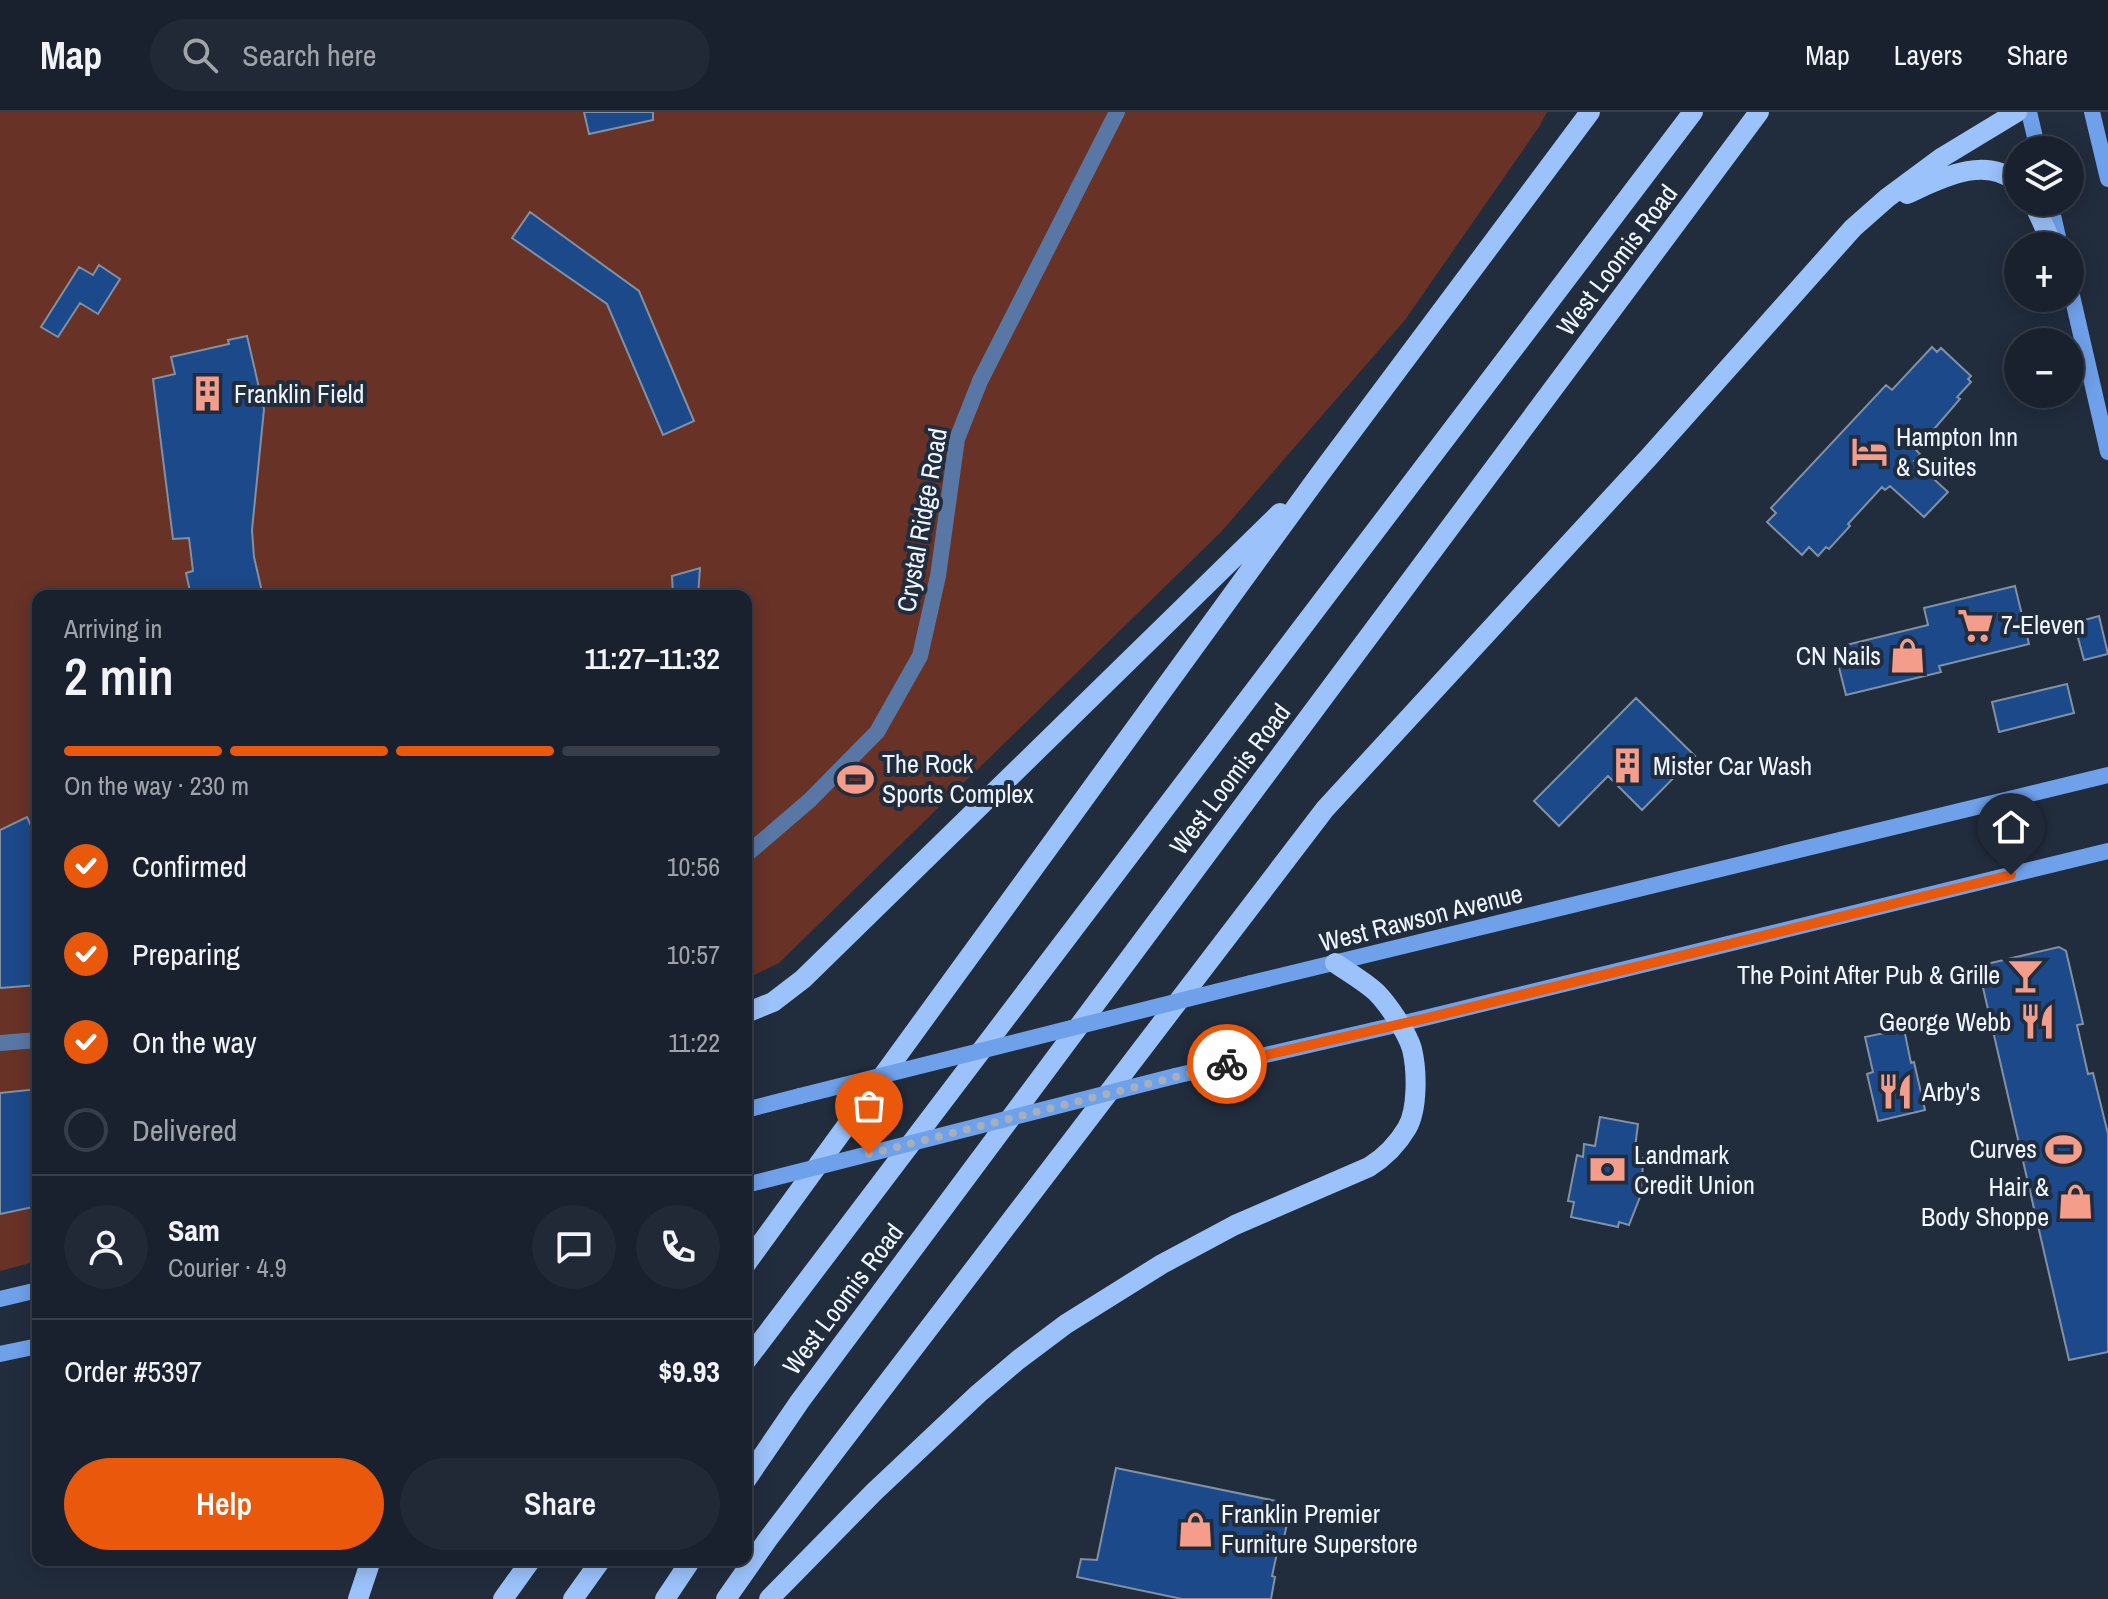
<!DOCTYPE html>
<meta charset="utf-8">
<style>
:root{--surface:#19212e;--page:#222936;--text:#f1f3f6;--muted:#9fa3aa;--line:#373e4a;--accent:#ea580c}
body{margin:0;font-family:"Archivo Narrow",sans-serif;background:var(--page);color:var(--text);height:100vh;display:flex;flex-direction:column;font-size:30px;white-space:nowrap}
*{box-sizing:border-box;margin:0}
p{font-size:26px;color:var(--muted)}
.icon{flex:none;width:44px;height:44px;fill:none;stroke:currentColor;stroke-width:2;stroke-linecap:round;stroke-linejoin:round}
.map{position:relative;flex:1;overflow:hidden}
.side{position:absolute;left:32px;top:478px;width:720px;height:976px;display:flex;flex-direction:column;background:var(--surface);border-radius:16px;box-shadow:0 4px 20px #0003,0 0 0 2px var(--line)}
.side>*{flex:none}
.controls{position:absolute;left:2004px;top:24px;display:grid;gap:16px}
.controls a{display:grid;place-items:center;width:80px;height:80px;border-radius:50%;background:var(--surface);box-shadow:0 4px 20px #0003,0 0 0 2px var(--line);font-size:40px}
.pin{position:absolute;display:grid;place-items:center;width:68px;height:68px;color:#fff;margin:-82px -34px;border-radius:50% 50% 50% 0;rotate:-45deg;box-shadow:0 0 8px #0007}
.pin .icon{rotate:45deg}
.courier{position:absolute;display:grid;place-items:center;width:80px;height:80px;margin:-40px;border:6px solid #ea580c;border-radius:50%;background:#fff;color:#222;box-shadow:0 2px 10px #0007}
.headline em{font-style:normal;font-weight:600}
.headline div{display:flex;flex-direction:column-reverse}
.headline{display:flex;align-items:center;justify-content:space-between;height:136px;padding:0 32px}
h1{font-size:52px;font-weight:600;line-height:60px}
.bar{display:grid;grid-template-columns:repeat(4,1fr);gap:12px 8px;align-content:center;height:96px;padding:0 32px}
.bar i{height:10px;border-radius:6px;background:var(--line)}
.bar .on{background:var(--accent)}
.bar p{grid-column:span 4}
.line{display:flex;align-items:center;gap:20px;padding:0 32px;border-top:2px solid var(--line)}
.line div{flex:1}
.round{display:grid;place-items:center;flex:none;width:84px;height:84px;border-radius:42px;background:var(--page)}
ol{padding:0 32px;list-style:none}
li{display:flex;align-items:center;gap:24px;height:88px}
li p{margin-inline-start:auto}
li .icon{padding:8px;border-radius:50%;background:var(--accent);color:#fff;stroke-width:4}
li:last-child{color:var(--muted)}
li i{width:44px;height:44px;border:4px solid var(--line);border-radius:50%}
.action{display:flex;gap:16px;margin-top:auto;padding:16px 32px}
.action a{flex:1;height:92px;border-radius:48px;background:var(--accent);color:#fff;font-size:32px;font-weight:600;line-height:92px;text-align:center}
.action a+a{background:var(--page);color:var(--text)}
header{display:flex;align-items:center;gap:48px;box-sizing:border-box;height:112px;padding:0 40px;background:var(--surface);border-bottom:2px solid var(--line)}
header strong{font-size:38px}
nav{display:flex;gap:44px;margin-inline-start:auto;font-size:28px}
.search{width:560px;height:72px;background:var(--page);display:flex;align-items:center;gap:20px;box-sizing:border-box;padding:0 28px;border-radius:44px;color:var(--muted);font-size:30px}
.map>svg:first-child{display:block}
.green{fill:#683227}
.building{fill:#1c4989;stroke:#8290a4;stroke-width:2}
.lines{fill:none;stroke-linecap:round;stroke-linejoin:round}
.minor{stroke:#5877a4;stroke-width:16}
.secondary{stroke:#6fa1ea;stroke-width:16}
.primary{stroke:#9bc2fa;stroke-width:20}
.secondary-bridge{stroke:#6fa1ea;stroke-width:16}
.done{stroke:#a7afbb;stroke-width:8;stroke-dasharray:0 14.4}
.route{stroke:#ea580c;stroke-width:10}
.labels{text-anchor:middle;stroke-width:8;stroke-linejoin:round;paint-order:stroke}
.street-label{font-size:26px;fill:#eff6ff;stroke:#212c3d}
.poi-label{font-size:26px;fill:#eff6ff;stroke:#212c3d;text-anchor:start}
</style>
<header>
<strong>Map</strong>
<div class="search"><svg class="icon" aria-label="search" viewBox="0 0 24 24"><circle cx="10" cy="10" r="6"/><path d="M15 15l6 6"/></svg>Search here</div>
<nav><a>Map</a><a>Layers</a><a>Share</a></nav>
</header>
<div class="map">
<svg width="2108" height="1487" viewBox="0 0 2108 1487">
<rect width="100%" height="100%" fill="#212c3d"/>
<path class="green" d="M 0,0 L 1547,0 L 1539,15 L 1405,208 L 1221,420 L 779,851 L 746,867 L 746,484 L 38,484 L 38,1149 L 0,1159 Z"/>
<path class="building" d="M 584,0 L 653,0 L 653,8 L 589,22 Z
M 530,100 L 639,179 L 694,309 L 663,323 L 607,192 L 512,126 Z
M 99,153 L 120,167 L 98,202 L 80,191 L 58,225 L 41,215 L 79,155 L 93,163 Z
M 247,224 L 264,297 L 252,418 L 254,445 L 263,484 L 191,484 L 186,461 L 193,459 L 189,426 L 173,427 L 153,267 L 175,262 L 171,245 L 229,232 L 228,228 Z
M 1932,235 L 1937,240 L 1941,236 L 1971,264 L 1968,267 L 1971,270 L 1957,285 L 1960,287 L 1916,338 L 1920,342 L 1914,349 L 1948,380 L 1924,405 L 1890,374 L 1885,378 L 1882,375 L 1848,412 L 1850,414 L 1829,437 L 1826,435 L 1818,444 L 1809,435 L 1802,443 L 1767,410 L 1776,401 L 1771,396 L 1886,273 L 1892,278 Z
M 700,456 L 698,484 L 673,484 L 672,464 Z
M 2015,474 L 2029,532 L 1939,554 L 1941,560 L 1846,583 L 1834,536 L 1928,513 L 1924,496 Z
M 2099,504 L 2108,542 L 2084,548 L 2074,511 Z
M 2067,572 L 2074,601 L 1999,620 L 1992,590 Z
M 1636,586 L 1695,644 L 1642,698 L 1608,664 L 1559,714 L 1534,689 Z
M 27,705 L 38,729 L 33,731 L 38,751 L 38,873 L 0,876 L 0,718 Z
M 2059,835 L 2066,839 L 2083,912 L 2077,913 L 2088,962 L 2093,961 L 2108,1022 L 2108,1240 L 2069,1248 L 1978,854 Z
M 1904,917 L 1911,951 L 1914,950 L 1925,998 L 1878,1009 L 1867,962 L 1873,960 L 1865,925 Z
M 38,977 L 38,1094 L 0,1102 L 0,981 Z
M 1600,1005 L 1638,1012 L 1634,1044 L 1643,1046 L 1642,1071 L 1640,1085 L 1629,1113 L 1619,1110 L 1618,1115 L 1571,1105 L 1574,1090 L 1568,1089 L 1577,1043 L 1583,1045 L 1584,1032 L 1595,1034 Z
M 1116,1356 L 1286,1391 L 1285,1400 L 1289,1403 L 1283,1430 L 1279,1432 L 1272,1464 L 1275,1465 L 1271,1487 L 1182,1487 L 1077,1465 L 1081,1447 L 1097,1448 Z"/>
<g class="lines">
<path class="minor" d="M 746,743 L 810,688 L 877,620 L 920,544 L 938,464 L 957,327 L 980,269 L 1117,0
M 0,931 L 38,928"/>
<path class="secondary" d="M 2029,0 L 2038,38
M 2092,0 L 2108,67
M 2050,90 L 2060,134
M 2070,175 L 2108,340
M 1251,871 L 2108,663
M 1175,964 L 1400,912 L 2108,739
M 746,998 L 800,984
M 0,1187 L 38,1178
M 0,1242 L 38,1234"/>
<path class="primary" d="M 1907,82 C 1940,67 1985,42 2018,71
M 2033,90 L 2053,134
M 746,901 L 773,890 L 803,867 L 1280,401
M 746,1152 L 1320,362 L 1590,0
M 746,1249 L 1693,0
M 746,1368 L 800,1289 L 1759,0
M 358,1487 L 371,1448
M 503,1487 L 531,1448
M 573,1487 L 601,1448
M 665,1487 L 691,1448
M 726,1487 L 768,1427 L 1325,697 L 1649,345 L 1853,116 L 1887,86 L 1941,46 L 2017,0
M 769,1487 L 874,1380 L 978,1282 L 1018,1248 L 1066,1212 L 1162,1152 L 1235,1113 L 1369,1055 C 1385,1045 1397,1033 1407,1016 C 1418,997 1417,958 1412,937 C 1407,920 1388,892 1376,880 C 1364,869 1348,860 1335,851"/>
<path class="secondary-bridge" d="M 800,984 L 1251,871
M 746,1073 L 1175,964"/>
</g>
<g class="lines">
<path class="done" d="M 869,1042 L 1227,952"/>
<path class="route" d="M 1227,952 L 1427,906 L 2011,763"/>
</g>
<defs>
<symbol id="building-bare" viewBox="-9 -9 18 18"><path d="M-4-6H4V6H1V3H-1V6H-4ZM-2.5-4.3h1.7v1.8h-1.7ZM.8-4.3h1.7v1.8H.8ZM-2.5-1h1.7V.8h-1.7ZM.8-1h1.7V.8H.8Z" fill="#f49d8a" stroke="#212c3d" stroke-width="2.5" paint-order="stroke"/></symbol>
<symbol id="hotel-bare" viewBox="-9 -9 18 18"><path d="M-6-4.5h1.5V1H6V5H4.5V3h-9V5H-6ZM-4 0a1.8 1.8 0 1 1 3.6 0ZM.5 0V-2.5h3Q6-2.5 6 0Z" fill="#f49d8a" stroke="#212c3d" stroke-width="2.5" paint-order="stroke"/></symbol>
<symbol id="supermarket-bare" viewBox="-9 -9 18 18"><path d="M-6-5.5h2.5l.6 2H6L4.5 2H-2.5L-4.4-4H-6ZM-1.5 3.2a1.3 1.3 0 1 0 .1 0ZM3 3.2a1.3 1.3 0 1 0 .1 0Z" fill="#f49d8a" stroke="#212c3d" stroke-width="2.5" paint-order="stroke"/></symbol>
<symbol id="shop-bare" viewBox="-9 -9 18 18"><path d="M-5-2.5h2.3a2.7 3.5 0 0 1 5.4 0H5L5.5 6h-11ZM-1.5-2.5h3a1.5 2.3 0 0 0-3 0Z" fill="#f49d8a" stroke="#212c3d" stroke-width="2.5" paint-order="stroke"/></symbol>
<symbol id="stadium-bare" viewBox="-9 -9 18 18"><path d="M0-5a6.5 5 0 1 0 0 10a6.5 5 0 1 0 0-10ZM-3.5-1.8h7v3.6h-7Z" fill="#f49d8a" stroke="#212c3d" stroke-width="2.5" paint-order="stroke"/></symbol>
<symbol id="bar-bare" viewBox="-9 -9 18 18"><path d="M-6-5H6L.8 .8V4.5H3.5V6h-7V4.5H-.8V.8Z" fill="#f49d8a" stroke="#212c3d" stroke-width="2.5" paint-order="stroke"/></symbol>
<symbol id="restaurant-bare" viewBox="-9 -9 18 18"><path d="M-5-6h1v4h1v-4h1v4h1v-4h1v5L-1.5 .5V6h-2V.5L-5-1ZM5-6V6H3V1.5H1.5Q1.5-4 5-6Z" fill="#f49d8a" stroke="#212c3d" stroke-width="2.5" paint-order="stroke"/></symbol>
<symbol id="bank-bare" viewBox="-9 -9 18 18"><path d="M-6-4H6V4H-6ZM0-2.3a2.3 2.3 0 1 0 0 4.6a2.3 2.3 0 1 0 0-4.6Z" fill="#f49d8a" stroke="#212c3d" stroke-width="2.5" paint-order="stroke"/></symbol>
</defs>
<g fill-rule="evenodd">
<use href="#building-bare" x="182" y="256" width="51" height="51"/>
<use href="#hotel-bare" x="1844" y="314" width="51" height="51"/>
<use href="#supermarket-bare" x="1950" y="488" width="51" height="51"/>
<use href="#shop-bare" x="1882" y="518" width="51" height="51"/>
<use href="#building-bare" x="1602" y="628" width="51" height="51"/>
<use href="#stadium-bare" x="830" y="642" width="51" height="51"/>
<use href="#bar-bare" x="2000" y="838" width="51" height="51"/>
<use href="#restaurant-bare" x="2012" y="884" width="51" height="51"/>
<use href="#restaurant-bare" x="1870" y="954" width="51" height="51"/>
<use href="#stadium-bare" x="2038" y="1012" width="51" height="51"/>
<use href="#bank-bare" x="1582" y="1032" width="51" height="51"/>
<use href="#shop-bare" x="2050" y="1064" width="51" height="51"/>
<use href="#shop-bare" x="1170" y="1392" width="51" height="51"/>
</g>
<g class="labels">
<g class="street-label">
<text transform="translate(1617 148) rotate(-53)" y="9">West Loomis Road</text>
<text transform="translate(922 408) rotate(-80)" y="9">Crystal Ridge Road</text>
<text transform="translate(1230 667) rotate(-53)" y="9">West Loomis Road</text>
<text transform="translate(1421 806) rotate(-14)" y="9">West Rawson Avenue</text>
<text transform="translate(843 1187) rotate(-53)" y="9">West Loomis Road</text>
</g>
<g class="poi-label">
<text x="234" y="291">Franklin Field</text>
<text x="1896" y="334">Hampton Inn<tspan x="1896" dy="30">&amp; Suites</tspan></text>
<text x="2001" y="522">7-Eleven</text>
<text x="1881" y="553" text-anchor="end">CN Nails</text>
<text x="882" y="661">The Rock<tspan x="882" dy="30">Sports Complex</tspan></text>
<text x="1653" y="663">Mister Car Wash</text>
<text x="2000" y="872" text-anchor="end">The Point After Pub &amp; Grille</text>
<text x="2011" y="919" text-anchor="end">George Webb</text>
<text x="1922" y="989">Arby's</text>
<text x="2037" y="1046" text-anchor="end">Curves</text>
<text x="1634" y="1052">Landmark<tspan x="1634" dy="30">Credit Union</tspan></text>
<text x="2049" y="1084" text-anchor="end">Hair &amp;<tspan x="2049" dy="30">Body Shoppe</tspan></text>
<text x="1221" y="1411">Franklin Premier<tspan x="1221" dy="30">Furniture Superstore</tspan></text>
</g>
</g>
</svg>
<div class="controls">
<a><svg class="icon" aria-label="layers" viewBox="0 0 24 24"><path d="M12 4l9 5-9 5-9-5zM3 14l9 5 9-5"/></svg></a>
<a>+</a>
<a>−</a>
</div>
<div class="pin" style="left:869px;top:1042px;background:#ea580c"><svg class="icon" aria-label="bag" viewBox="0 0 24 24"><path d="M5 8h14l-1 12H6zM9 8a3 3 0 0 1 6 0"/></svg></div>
<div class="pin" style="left:2011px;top:763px;background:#1f2937"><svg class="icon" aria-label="home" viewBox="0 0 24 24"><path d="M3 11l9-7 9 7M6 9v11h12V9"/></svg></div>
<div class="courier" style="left:1227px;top:952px"><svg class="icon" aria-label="bike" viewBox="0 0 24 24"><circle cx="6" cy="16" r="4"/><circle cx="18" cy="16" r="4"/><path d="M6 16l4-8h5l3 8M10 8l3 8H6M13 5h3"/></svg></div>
<section class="side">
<div class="headline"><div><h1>2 min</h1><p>Arriving in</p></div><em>11:27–11:32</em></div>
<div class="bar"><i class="on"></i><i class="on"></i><i class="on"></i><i></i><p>On the way · 230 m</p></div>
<ol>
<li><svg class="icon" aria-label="check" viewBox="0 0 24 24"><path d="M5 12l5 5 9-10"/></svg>Confirmed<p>10:56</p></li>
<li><svg class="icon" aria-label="check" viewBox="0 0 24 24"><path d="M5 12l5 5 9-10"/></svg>Preparing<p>10:57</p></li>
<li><svg class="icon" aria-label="check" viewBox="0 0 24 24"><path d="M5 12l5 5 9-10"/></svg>On the way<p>11:22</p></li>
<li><i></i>Delivered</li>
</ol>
<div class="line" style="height:144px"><a class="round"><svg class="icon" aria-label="person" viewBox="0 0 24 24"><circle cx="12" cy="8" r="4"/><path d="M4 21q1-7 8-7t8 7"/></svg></a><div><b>Sam</b><p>Courier · 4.9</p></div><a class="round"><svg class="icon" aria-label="chat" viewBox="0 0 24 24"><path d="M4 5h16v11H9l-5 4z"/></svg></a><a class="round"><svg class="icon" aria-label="phone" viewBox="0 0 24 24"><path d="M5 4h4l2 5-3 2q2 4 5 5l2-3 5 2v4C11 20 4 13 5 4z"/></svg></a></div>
<div class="line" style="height:104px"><div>Order #5397</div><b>$9.93</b></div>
<div class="action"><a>Help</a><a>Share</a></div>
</section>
</div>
